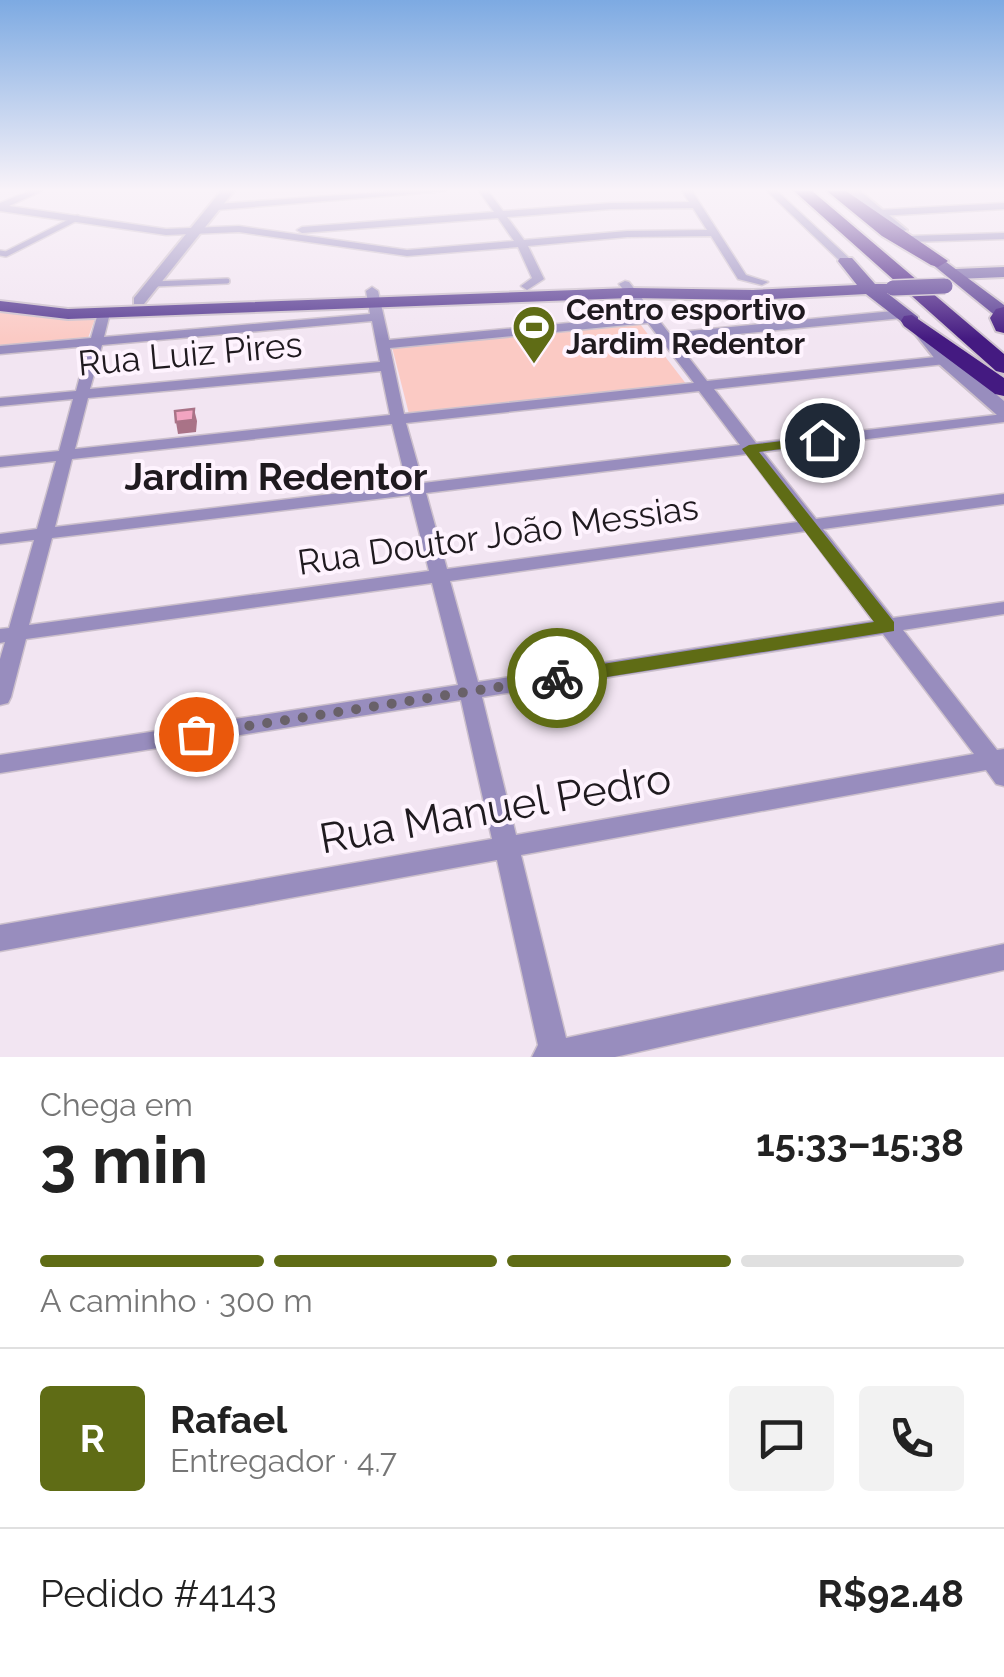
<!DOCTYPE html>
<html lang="pt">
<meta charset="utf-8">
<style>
:root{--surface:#fff;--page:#f2f2f2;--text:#222;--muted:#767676;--line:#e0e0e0;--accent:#5f6c15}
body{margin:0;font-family:Raleway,sans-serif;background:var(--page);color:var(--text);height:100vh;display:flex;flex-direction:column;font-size:38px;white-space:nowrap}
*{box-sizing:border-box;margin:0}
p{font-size:32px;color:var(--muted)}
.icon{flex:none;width:55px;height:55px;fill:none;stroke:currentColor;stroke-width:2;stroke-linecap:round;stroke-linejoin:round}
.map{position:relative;height:1057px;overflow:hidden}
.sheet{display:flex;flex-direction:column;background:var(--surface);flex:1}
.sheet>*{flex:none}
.pin{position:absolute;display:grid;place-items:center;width:85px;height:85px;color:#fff;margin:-42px;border:5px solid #fff;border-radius:50%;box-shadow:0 2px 10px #0007}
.courier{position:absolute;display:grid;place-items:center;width:100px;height:100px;margin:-50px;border:8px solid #5f6c15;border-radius:50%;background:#fff;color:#222;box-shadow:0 2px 12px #0007}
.overview em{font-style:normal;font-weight:700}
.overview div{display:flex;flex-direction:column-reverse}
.overview{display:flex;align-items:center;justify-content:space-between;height:170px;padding:0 40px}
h1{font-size:65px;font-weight:700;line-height:75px}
.bar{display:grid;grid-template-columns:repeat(4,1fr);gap:15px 10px;align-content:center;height:120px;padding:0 40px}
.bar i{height:12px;border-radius:8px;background:var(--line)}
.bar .active{background:var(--accent)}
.bar p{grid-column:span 4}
.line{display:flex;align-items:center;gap:25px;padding:0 40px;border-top:2px solid var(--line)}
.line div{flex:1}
.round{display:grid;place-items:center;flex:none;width:105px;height:105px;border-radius:10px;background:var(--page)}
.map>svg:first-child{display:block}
.green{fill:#fbcac4}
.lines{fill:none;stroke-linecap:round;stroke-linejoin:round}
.service-casing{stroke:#ccc0cc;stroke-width:8}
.minor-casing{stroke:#ccc0cc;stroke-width:3}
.tertiary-casing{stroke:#ccc0cc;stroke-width:4}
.secondary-casing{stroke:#ccc0cc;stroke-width:4}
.primary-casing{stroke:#ccc0cc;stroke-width:4}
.motorway-casing{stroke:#ccc0cc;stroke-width:4}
.service{stroke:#988dbe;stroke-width:5}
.minor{fill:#988dbe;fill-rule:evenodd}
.tertiary{fill:#988dbe;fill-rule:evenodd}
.secondary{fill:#7260a5;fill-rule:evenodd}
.primary{fill:#593d93;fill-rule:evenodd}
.motorway{fill:#441a81;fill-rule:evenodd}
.primary-bridge-casing{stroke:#ccc0cc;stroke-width:18;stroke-linecap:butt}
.primary-bridge{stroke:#593d93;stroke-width:15}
.shaded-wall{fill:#a97387}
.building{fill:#f2a4c1;stroke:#a97387;stroke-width:2.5}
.route{fill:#5f6c15}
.done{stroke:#696169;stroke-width:10;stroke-dasharray:0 18}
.labels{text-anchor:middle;stroke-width:8;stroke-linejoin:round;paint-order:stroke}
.far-poi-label{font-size:30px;font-weight:bold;fill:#1f1a1f;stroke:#fef3fe;text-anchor:start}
.street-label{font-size:35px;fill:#1f1a1f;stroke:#fef3fe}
.neighbourhood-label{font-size:38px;font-weight:bold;fill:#1f1a1f;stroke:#fef3fe}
.near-street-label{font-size:42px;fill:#1f1a1f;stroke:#fef3fe}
</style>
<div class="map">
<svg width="1004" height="1057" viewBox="0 0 1004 1057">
<rect width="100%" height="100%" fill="#f2e5f2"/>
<path class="green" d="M 0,311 L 96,316 L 88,338 L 0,346 Z
M 640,324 L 687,385 L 409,414 L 392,347 Z"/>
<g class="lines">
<defs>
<path id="service" d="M 0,253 L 6,254 L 77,218
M 154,284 L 227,281"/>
<path id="minor" d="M 29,191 L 42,191 L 9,206 L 166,229 L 239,226 L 407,250 L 514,241 L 498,218 L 302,233 L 297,230 L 302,227 L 494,212 L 479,191 L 488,191 L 503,211 L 611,203 L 689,202 L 682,191 L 692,191 L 746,275 L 768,282 L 762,285 L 738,279 L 711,236 L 627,237 L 528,246 L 544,279 L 527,290 L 521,286 L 532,278 L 518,247 L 407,256 L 239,232 L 166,235 L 0,211 L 0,203 ZM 693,208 L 707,230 L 627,231 L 524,240 L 507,217 L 611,209 Z
M 397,191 L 446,191 L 216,210 L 211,207 L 216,204 Z
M 767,191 L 777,191 L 850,259 L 850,263 L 842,263 Z
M 1004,203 L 1004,209 L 878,216 L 873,213 L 878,210 Z
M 1004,233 L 1004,239 L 910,242 L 905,239 L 910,236 Z
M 625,281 L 629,282 L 669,333 L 903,310 L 909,314 L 903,318 L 675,340 L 707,381 L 945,356 L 952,360 L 945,364 L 714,389 L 756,443 L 1004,414 L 1004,422 L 763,452 L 816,519 L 1004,494 L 1004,504 L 823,529 L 893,618 L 1004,602 L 1004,614 L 903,630 L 997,750 L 1004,749 L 1004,786 L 996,784 L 986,770 L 521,855 L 566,1038 L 1004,944 L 1004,970 L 615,1057 L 532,1057 L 538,1045 L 497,860 L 0,951 L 0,925 L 492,839 L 461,700 L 0,773 L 0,755 L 458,685 L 432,583 L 26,639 L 11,697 L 8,703 L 0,705 L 0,659 L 5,642 L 0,643 L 0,629 L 9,628 L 34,540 L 0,544 L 0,534 L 37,529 L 56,461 L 0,467 L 0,457 L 59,451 L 73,399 L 0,406 L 0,398 L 76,391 L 88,346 L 0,354 L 0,346 L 91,338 L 98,313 L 104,309 L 110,313 L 104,337 L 370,314 L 366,291 L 372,287 L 378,291 L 389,340 L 643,316 L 619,284 ZM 372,321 L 380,362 L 90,389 L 102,345 ZM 648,323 L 694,383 L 404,414 L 390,348 ZM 381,371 L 390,415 L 75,449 L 88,398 ZM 699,391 L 740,445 L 423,483 L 406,423 ZM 392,424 L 407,485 L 55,527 L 72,459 ZM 747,454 L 798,522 L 447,569 L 426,493 ZM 410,495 L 429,571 L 29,625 L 52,538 ZM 806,531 L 873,621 L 478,682 L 450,581 ZM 883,634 L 974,754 L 516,835 L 482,697 Z"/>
<path id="tertiary" d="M 221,191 L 234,191 L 144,304 L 134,304 L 134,298 Z
M 846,191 L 860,191 L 907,230 L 895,233 Z
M 920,325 L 926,327 L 951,356 L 1004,401 L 1004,417 L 997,415 L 939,364 L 912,330 Z"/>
<path id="secondary" d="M 1004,267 L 1004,277 L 956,279 L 948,274 L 956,269 Z"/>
<path id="primary" d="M 938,256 L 1004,305 L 1004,318 L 997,317 L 932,264 L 932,258 Z
M 840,258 L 852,258 L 875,284 L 899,284 L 899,292 L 887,293 L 918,317 L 918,325 L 906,325 L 866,294 L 753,300 L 630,298 L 68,319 L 0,311 L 0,301 L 68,309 L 630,288 L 753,290 L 857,285 L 838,261 Z"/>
<path id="motorway" d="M 794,191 L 812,191 L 1004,354 L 1004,373 L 996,371 Z
M 827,191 L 846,191 L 948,261 L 938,267 L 931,265 L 882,236 Z
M 1004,307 L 1004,333 L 996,331 L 990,318 L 996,309 Z
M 912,315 L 1004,378 L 1004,396 L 995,394 L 904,326 L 901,321 L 904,316 Z"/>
</defs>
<use href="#service" class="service-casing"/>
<use href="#minor" class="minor-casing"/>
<use href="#tertiary" class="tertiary-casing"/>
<use href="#secondary" class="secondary-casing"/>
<use href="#primary" class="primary-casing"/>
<use href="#motorway" class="motorway-casing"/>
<use href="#service" class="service"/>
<use href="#minor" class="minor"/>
<use href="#tertiary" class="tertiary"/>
<use href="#secondary" class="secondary"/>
<use href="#primary" class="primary"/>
<use href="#motorway" class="motorway"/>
<defs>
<path id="primary-bridge" d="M 893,288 L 945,286"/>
</defs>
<use href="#primary-bridge" class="primary-bridge-casing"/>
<use href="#primary-bridge" class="primary-bridge"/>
</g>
<path class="shaded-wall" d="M 194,409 L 197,421 L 196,432 L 178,434 L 176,422 Z"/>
<path class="building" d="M 194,409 L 193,420 L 176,422 L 175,411 Z"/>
<linearGradient id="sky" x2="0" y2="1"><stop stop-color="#7daae2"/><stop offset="0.56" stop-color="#f9f3f9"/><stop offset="1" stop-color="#f9f3f9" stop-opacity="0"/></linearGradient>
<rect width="1004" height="339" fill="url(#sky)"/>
<path class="route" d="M 822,436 L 829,440 L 827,443 L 759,452 L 894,622 L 894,631 L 557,685 L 550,683 L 547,678 L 557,671 L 874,622 L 742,449 L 749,445 Z"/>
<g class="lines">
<path class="done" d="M 196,734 L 557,678"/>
</g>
<defs>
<symbol id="stadium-pin" viewBox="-11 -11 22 30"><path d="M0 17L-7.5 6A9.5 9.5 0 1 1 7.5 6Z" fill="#5f6c15" stroke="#fef3fe"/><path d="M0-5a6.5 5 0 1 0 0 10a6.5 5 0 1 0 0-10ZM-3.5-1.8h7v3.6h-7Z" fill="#fff"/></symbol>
</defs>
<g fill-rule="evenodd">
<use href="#stadium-pin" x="509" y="302" width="50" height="68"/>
</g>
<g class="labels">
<g class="far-poi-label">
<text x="566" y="320">Centro esportivo<tspan x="566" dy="34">Jardim Redentor</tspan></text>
</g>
<g class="street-label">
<text transform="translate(190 354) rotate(-5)" y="12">Rua Luiz Pires</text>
<text transform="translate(498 535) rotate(-8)" y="12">Rua Doutor João Messias</text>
</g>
<g class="neighbourhood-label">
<text x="276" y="490">Jardim Redentor</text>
</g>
<g class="near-street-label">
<text transform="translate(495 808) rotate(-10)" y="15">Rua Manuel Pedro</text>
</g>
</g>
</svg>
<div class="pin" style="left:196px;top:734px;background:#ea580c"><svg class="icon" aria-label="bag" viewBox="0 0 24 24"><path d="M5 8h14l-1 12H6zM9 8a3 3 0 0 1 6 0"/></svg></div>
<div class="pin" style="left:822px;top:440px;background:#1f2937"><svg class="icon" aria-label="home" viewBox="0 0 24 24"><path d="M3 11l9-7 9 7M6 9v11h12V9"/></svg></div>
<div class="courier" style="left:557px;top:678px"><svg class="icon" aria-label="bike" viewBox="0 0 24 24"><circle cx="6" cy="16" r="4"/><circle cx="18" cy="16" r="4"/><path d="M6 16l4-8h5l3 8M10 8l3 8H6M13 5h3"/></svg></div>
</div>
<section class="sheet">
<div class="overview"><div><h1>3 min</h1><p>Chega em</p></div><em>15:33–15:38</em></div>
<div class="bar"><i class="active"></i><i class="active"></i><i class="active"></i><i></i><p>A caminho · 300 m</p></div>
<div class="line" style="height:180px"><b class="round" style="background:var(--accent);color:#fff">R</b><div><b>Rafael</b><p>Entregador · 4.7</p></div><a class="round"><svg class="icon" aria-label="chat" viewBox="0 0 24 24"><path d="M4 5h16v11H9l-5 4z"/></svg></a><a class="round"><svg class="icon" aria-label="phone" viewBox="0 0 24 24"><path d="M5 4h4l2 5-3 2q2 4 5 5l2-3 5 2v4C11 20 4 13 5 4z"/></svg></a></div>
<div class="line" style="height:130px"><div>Pedido #4143</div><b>R$92.48</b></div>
</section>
